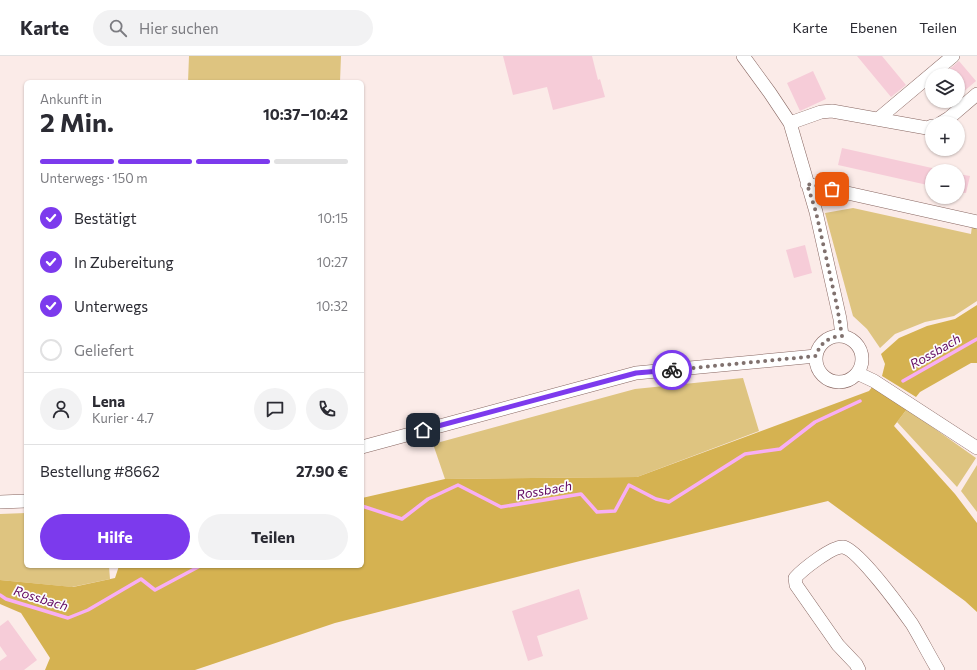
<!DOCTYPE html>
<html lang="de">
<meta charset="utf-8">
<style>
:root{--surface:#fff;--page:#f2f2f3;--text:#2b2b33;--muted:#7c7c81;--line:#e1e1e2;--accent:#7c3aed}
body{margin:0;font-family:Commissioner,sans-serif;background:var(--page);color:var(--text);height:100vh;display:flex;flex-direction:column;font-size:15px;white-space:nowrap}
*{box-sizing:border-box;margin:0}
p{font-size:13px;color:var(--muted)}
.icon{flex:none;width:22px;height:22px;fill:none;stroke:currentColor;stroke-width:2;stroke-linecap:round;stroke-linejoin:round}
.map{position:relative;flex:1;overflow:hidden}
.panel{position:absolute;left:24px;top:24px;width:340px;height:488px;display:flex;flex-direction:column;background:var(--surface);border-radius:6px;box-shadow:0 1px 3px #0004}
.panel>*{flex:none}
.fabs{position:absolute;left:925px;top:12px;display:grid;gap:8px}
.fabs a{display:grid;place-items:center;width:40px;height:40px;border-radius:50%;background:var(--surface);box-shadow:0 1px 3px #0004;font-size:20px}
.pin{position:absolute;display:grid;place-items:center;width:34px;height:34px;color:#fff;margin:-17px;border-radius:8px;box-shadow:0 2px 6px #0006}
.courier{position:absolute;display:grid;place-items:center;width:40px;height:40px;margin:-20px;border:3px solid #7c3aed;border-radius:50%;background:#fff;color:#222;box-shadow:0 1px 5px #0007}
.head em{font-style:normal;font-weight:700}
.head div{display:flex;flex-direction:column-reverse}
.head{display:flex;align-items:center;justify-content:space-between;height:68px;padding:0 16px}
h1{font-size:26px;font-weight:700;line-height:30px}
.bar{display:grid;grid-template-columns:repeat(4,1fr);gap:6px 4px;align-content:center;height:48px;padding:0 16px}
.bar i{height:5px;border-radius:3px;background:var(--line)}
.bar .current{background:var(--accent)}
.bar p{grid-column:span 4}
.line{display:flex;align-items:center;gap:10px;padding:0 16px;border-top:1px solid var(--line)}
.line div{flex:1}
.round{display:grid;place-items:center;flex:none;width:42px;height:42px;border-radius:21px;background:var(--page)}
ol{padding:0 16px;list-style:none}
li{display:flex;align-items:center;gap:12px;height:44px}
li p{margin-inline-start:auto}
li .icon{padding:4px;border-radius:50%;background:var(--accent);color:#fff;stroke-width:4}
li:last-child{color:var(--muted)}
li i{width:22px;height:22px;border:2px solid var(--line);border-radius:50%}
.button{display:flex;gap:8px;margin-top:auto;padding:8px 16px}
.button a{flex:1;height:46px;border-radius:24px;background:var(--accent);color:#fff;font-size:16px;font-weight:700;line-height:46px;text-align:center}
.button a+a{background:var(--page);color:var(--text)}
header{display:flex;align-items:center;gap:24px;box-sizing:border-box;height:56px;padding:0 20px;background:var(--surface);border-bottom:1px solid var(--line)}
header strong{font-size:19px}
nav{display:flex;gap:22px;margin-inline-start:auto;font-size:14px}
.search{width:280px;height:36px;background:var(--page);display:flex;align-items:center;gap:10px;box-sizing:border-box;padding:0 14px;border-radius:22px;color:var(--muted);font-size:15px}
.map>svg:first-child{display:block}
.green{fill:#dec480}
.forest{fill:#d5b251}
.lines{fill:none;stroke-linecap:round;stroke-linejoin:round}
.stream{stroke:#f8aff4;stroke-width:3.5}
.building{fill:#f6ccd8}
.minor-casing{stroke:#876661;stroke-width:14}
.minor{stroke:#fff;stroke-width:13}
.done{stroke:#80716e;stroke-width:4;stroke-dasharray:0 7.2}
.route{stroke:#7c3aed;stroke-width:5}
.labels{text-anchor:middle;stroke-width:3.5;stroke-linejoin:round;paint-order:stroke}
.water-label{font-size:13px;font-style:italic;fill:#620961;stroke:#fcfcfc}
</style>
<header>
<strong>Karte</strong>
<div class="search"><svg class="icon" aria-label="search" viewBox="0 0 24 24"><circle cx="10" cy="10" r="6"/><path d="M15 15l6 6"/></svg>Hier suchen</div>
<nav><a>Karte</a><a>Ebenen</a><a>Teilen</a></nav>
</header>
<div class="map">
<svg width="977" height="614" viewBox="0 0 977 614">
<rect width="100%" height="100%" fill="#fbebe8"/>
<path class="green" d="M 189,0 L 341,0 L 340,26 L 188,26 Z
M 853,152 L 971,178 L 972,170 L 977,170 L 977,245 L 954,260 L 925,266 L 895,278 L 880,292 L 867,273 L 853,260 L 825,157 Z
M 743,322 L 759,375 L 637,421 L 445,423 L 433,388 L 635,333 Z
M 907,353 L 976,402 L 957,431 L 897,366 Z
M 977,409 L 977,456 L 961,435 Z
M 26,457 L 26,510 L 109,510 L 110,523 L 72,531 L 0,524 L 0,458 Z"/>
<path class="forest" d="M 977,249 L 977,307 L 971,307 L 920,336 L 916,341 L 882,320 L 885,308 L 881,298 L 899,282 L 927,270 L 955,263 Z
M 873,330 L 907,353 L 894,370 L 955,438 L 977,467 L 977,556 L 965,545 L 828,445 L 580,505 L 335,567 L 195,614 L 45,614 L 50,602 L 21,557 L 0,548 L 0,524 L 73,531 L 115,522 L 119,510 L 362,510 L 362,442 L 445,423 L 637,421 L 869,335 Z"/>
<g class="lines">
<path class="stream" d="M 903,325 L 977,283
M 362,450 L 402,463 L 428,443 L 458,429 L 501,451 L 581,438 L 597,456 L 615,455 L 629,429 L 656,443 L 669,446 L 745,398 L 780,393 L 815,366 L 860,345
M 0,539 L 6,543 L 68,562 L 88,554 L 141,523 L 155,534 L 200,510"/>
</g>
<path class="building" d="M 503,0 L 592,0 L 598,24 L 600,23 L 605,41 L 553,54 L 547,31 L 513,39 Z
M 857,0 L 882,0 L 906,29 L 891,41 Z
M 959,5 L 976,25 L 962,37 L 958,33 L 958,19 L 946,19 L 945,17 Z
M 813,15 L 826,43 L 800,55 L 787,27 Z
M 842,92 L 932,112 L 932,130 L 838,109 Z
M 958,118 L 970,120 L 966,137 L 958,136 Z
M 805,189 L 812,217 L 794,222 L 786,194 Z
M 579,533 L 588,563 L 537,580 L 543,600 L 528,605 L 512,555 Z
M 8,564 L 37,604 L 24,614 L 0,614 L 0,605 L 7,600 L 0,590 L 0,570 Z"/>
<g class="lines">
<defs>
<path id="minor" d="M 743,0 L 770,37 L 790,67 L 816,156 L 840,263 L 842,280
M 878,63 L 953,0
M 790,67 L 821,56 L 832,55 L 927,72 L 932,70
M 941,67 L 949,62 L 977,38
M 807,128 L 977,166
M816 303a23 23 0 1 1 46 0a23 23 0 1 1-46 0Z
M 857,317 L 874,325 L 977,392
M 362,391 L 636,317 L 816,300
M 0,446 L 26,445
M 859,614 L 856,608 L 838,589 L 796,529 L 795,522 C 802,514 832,490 843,491 C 858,493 902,554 912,568 C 921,583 929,599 938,614"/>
</defs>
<use href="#minor" class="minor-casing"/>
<use href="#minor" class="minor"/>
</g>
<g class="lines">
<path class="done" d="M 672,314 L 816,300 C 820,287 828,281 842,280 L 837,250 L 816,156 L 807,128 L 832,133"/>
<path class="route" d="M 423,374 L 636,317 L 672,314"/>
</g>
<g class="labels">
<g class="water-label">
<text transform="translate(935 295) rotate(-30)" y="5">Rossbach</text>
<text transform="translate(544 434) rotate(-10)" y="5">Rossbach</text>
<text transform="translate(41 542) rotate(17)" y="5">Rossbach</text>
</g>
</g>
</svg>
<div class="fabs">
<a><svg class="icon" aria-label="layers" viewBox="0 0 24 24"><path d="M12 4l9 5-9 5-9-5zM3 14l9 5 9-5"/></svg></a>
<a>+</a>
<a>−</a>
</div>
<div class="pin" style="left:832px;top:133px;background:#ea580c"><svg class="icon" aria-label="bag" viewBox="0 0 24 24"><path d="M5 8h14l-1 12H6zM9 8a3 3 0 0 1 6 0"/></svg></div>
<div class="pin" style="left:423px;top:374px;background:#1f2937"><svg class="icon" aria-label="home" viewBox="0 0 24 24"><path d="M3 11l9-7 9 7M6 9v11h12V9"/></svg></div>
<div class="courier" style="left:672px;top:314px"><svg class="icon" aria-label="bike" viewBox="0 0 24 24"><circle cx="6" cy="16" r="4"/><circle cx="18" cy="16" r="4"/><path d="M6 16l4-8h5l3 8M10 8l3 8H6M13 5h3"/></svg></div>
<section class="panel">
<div class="head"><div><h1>2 Min.</h1><p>Ankunft in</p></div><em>10:37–10:42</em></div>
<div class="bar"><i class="current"></i><i class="current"></i><i class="current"></i><i></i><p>Unterwegs · 150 m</p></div>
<ol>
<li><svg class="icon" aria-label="check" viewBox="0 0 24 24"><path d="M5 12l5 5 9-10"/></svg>Bestätigt<p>10:15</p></li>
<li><svg class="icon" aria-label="check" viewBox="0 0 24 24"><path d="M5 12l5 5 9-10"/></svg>In Zubereitung<p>10:27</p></li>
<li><svg class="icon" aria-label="check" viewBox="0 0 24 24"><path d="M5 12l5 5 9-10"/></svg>Unterwegs<p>10:32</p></li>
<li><i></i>Geliefert</li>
</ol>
<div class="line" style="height:72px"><a class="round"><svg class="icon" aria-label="person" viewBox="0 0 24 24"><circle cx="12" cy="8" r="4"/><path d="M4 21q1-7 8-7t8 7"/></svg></a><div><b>Lena</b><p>Kurier · 4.7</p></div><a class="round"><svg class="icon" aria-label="chat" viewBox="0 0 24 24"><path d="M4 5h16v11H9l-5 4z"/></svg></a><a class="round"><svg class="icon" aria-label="phone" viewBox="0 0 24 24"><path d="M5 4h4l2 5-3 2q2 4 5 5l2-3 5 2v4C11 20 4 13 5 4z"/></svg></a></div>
<div class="line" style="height:52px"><div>Bestellung #8662</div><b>27.90 €</b></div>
<div class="button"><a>Hilfe</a><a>Teilen</a></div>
</section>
</div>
